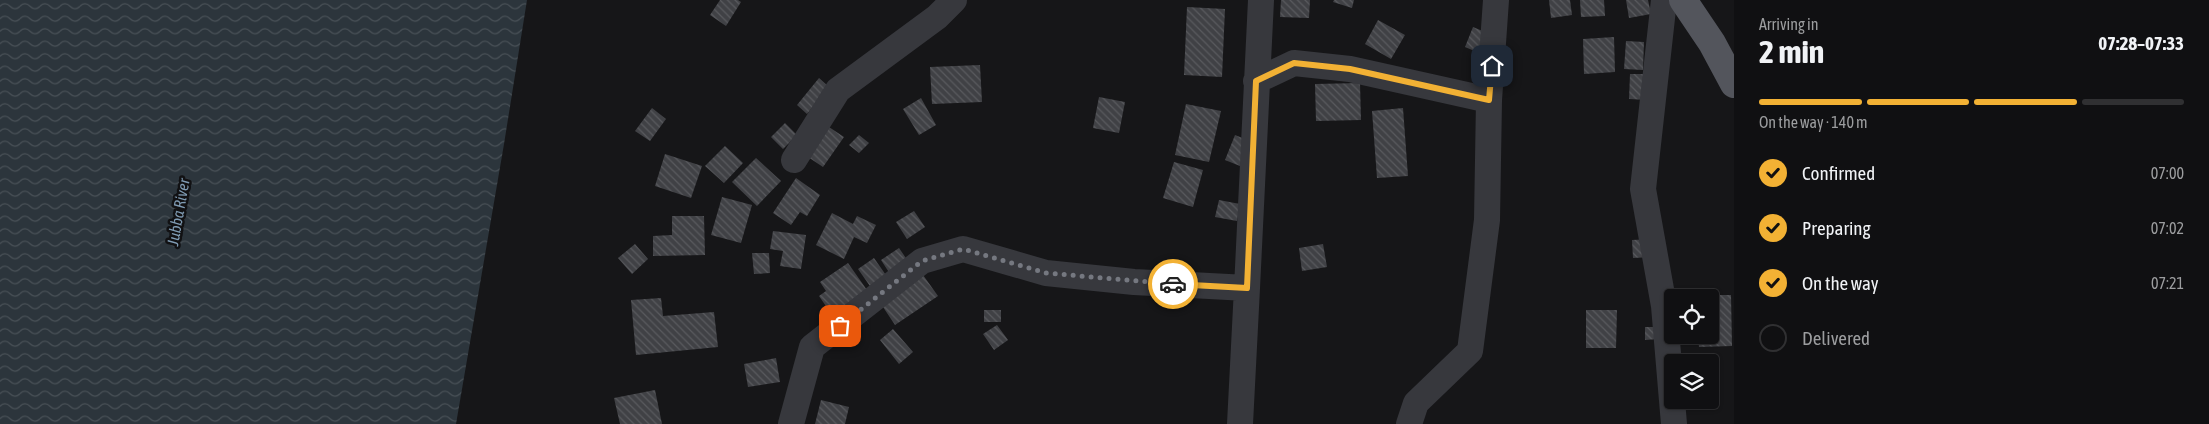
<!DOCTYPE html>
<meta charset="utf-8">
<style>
:root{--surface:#101012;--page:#19191b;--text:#f1f3f6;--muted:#9c9d9f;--line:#303032;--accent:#f2b134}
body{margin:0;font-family:"Asap Condensed",sans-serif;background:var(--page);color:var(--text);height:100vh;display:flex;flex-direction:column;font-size:19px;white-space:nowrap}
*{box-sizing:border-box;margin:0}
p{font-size:16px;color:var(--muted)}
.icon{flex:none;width:28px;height:28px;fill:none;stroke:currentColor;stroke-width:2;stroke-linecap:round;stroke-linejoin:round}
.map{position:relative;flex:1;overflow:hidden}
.drawer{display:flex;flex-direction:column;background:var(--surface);width:475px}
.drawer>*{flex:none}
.fabs{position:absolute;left:1664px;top:289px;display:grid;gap:10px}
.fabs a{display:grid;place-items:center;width:55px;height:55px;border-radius:5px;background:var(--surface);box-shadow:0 1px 4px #0004,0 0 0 1px var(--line);font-size:25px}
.pin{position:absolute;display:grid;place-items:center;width:42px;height:42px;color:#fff;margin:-21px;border-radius:10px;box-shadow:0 2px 8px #0006}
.courier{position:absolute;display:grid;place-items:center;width:50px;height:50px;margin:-25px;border:4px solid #f2b134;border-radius:50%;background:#fff;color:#222;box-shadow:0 1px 6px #0007}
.summary em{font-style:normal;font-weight:700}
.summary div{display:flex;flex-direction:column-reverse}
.summary{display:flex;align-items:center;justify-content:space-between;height:85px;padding:0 25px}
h1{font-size:32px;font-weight:700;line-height:38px}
.bar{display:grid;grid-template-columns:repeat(4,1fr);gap:8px 5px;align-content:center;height:60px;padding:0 25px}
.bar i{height:6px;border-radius:4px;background:var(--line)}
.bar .on{background:var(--accent)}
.bar p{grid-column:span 4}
ol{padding:0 25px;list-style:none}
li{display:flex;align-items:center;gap:15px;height:55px}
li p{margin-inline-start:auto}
li .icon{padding:5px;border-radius:50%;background:var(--accent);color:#111;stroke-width:4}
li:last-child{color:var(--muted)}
li i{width:28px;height:28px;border:2px solid var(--line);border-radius:50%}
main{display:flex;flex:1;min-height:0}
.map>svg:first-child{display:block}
.water{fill:url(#water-waves)}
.building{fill:url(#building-back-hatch)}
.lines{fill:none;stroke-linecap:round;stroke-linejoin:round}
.minor{stroke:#37383d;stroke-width:26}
.major{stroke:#53555c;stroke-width:28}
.done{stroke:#757880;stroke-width:5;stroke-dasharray:0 9}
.route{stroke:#f2b134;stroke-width:6}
.labels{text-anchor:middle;stroke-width:5;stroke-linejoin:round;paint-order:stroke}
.water-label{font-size:16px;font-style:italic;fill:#7f9bb3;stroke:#111113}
</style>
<main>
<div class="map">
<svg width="1734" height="424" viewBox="0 0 1734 424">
<defs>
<pattern id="water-waves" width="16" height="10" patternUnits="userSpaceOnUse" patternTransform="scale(1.25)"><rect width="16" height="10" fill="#2c353c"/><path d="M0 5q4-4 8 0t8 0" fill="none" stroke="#485056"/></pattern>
<pattern id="building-back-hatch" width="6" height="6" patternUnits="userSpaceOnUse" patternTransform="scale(1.25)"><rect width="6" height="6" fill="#404145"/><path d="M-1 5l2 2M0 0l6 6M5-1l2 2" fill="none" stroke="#595a5e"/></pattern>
</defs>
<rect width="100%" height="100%" fill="#161618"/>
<path class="water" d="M 0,0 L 527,0 L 504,144 L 456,424 L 0,424 Z"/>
<path class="building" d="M 720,0 L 738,0 L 741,2 L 726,26 L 710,15 Z
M 1281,0 L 1310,0 L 1309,18 L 1280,17 Z
M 1334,0 L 1354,0 L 1352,8 L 1333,2 Z
M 1549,0 L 1570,0 L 1572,15 L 1551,18 Z
M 1580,0 L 1604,0 L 1605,16 L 1581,17 Z
M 1626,0 L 1648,0 L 1651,14 L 1629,18 Z
M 1187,7 L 1225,9 L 1222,77 L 1184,75 Z
M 1378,20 L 1405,35 L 1391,59 L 1365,44 Z
M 1473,27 L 1492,35 L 1484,55 L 1465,47 Z
M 1614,37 L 1615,72 L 1584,74 L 1583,39 Z
M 1626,41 L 1644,42 L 1643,70 L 1624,69 Z
M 980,65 L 982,102 L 932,104 L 930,67 Z
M 1630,74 L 1648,74 L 1647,100 L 1629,99 Z
M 819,78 L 829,87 L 807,114 L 797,105 Z
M 1360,83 L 1361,120 L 1316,121 L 1315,84 Z
M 1099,97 L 1125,102 L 1119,133 L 1093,128 Z
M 921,98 L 936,125 L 919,135 L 903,109 Z
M 1186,104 L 1221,111 L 1209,162 L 1175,155 Z
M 652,108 L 666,119 L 650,141 L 635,131 Z
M 1403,108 L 1408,176 L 1377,178 L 1372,111 Z
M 785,123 L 797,135 L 783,149 L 771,137 Z
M 829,127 L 844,137 L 823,167 L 808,157 Z
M 859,135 L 869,143 L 859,153 L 849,145 Z
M 1235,135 L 1250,141 L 1240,166 L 1225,160 Z
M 725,146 L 743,163 L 724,183 L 705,166 Z
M 665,154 L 702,166 L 691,198 L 655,186 Z
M 756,158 L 781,181 L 757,206 L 732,182 Z
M 1174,162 L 1203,170 L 1193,207 L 1163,198 Z
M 796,178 L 820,195 L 807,216 L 800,212 L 791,225 L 773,213 Z
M 722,197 L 752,205 L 741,243 L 711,235 Z
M 1219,200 L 1240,204 L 1237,221 L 1215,217 Z
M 914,211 L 925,227 L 907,239 L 896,222 Z
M 832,213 L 853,224 L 857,216 L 876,225 L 867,243 L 854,237 L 844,259 L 816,245 Z
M 672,216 L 704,216 L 705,255 L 653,256 L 653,236 L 672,235 Z
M 773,231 L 806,235 L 801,269 L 780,266 L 783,251 L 770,249 Z
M 1651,239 L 1652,257 L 1633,258 L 1632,240 Z
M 635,244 L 648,259 L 632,274 L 618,258 Z
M 1323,244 L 1327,267 L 1302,271 L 1299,248 Z
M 899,248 L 910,264 L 892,277 L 881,260 Z
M 752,253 L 769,253 L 770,273 L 754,274 Z
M 874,258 L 888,278 L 872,289 L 858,269 Z
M 848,263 L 867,290 L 832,315 L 819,296 L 826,291 L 820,282 Z
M 923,275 L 938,296 L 895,325 L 881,304 Z
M 1697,295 L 1731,295 L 1732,346 L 1699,347 L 1698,335 L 1710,335 L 1710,298 L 1697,298 Z
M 661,298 L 663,316 L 714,312 L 718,347 L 636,355 L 631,300 Z
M 984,310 L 1001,310 L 1001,322 L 984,322 Z
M 1586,310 L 1617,310 L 1616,348 L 1586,348 Z
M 997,325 L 1008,340 L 994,350 L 983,334 Z
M 1645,327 L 1658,327 L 1659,339 L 1645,340 Z
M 893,329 L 913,352 L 899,364 L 880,340 Z
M 776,358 L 780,382 L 748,387 L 744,364 Z
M 655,390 L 662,424 L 620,424 L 614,398 Z
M 821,400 L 849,407 L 845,424 L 815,424 Z"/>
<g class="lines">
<path class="minor" d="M 1664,0 L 1643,189 L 1664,306 L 1674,424
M 1256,81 L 1294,63 L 1350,69 L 1489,100
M 794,160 L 838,90 L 937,17 L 954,0
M 791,424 L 812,347 L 922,261 L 963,249 L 1046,273 L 1134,282 L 1247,288 L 1261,0
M 1240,424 L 1247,288
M 1409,424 L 1416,403 L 1470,351 L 1487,220 L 1489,100 L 1496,0"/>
<path class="major" d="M 1683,0 L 1712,43 L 1734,84"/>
</g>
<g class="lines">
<path class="done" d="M 840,326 L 922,261 L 963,249 L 1046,273 L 1173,284"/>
<path class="route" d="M 1173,284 L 1247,288 L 1256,81 L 1294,63 L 1350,69 L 1489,100 L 1492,66"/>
</g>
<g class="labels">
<g class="water-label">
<text transform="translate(178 212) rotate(-80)" y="6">Jubba River</text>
</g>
</g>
</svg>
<div class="fabs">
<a><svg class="icon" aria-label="locate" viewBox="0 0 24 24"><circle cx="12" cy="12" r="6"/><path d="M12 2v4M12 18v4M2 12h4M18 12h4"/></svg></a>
<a><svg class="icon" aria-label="layers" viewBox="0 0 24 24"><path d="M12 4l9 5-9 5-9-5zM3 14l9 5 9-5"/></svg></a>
</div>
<div class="pin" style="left:840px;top:326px;background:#ea580c"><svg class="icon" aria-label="bag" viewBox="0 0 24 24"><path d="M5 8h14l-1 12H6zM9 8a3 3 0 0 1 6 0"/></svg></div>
<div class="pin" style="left:1492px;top:66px;background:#1f2937"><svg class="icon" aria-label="home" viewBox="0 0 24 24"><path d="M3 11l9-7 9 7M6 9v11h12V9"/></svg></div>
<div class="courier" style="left:1173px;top:284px"><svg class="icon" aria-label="car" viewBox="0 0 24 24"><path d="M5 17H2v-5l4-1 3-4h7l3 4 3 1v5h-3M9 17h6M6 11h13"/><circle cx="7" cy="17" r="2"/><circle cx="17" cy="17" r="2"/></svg></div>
</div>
<section class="drawer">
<div class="summary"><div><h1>2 min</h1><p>Arriving in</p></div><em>07:28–07:33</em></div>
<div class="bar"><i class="on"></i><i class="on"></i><i class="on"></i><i></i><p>On the way · 140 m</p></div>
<ol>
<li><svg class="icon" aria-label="check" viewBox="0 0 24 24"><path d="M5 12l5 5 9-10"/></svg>Confirmed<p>07:00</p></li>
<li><svg class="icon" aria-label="check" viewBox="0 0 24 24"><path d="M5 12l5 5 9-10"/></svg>Preparing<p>07:02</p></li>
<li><svg class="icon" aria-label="check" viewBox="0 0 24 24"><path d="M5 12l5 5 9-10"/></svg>On the way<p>07:21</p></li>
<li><i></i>Delivered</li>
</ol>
</section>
</main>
